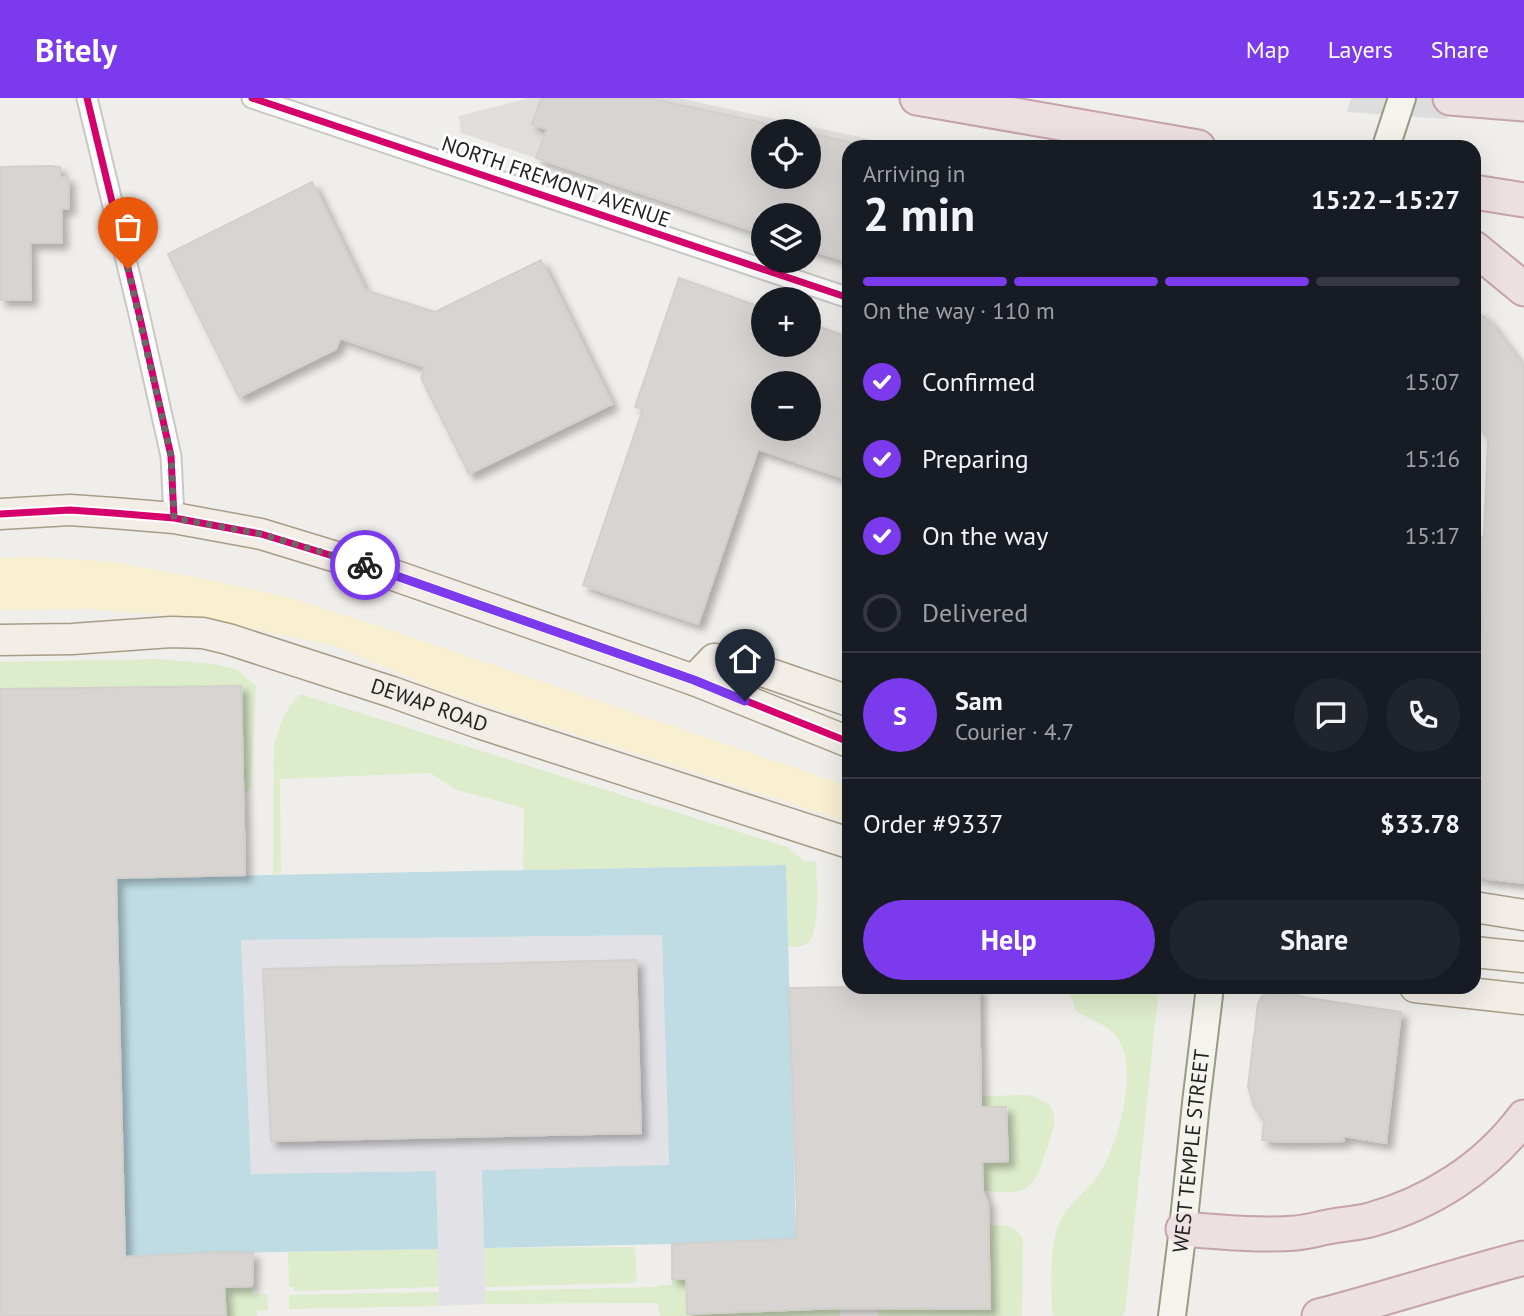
<!DOCTYPE html>
<meta charset="utf-8">
<style>
:root{--surface:#171b24;--page:#20242c;--text:#f1f3f6;--muted:#9ea1a6;--line:#363941;--accent:#7c3aed}
body{margin:0;font-family:"PT Sans",sans-serif;background:var(--page);color:var(--text);height:100vh;display:flex;flex-direction:column;font-size:26px;white-space:nowrap}
*{box-sizing:border-box;margin:0}
p{font-size:23px;color:var(--muted)}
.icon{flex:none;width:38px;height:38px;fill:none;stroke:currentColor;stroke-width:2;stroke-linecap:round;stroke-linejoin:round}
.map{position:relative;flex:1;overflow:hidden}
.details{position:absolute;left:842px;top:42px;width:639px;height:854px;display:flex;flex-direction:column;background:var(--surface);border-radius:21px;box-shadow:0 7px 28px #0002}
.details>*{flex:none}
.controls{position:absolute;left:751px;top:21px;display:grid;gap:14px}
.controls a{display:grid;place-items:center;width:70px;height:70px;border-radius:50%;background:var(--surface);box-shadow:0 7px 28px #0002;font-size:35px}
.pin{position:absolute;display:grid;place-items:center;width:60px;height:60px;color:#fff;margin:-72px -30px;border-radius:50% 50% 50% 0;rotate:-45deg;box-shadow:0 0 7px #0007}
.pin .icon{rotate:45deg}
.courier{position:absolute;display:grid;place-items:center;width:70px;height:70px;margin:-35px;border:5px solid #7c3aed;border-radius:50%;background:#fff;color:#222;box-shadow:0 2px 9px #0007}
.head em{font-style:normal;font-weight:700}
.head div{display:flex;flex-direction:column-reverse}
.head{display:flex;align-items:center;justify-content:space-between;height:119px;padding:0 21px}
h1{font-size:46px;font-weight:700;line-height:52px}
.bar{display:grid;grid-template-columns:repeat(4,1fr);gap:10px 7px;align-content:center;height:84px;padding:0 21px}
.bar i{height:9px;border-radius:5px;background:var(--line)}
.bar .active{background:var(--accent)}
.bar p{grid-column:span 4}
.line{display:flex;align-items:center;gap:18px;padding:0 21px;border-top:2px solid var(--line)}
.line div{flex:1}
.round{display:grid;place-items:center;flex:none;width:74px;height:74px;border-radius:37px;background:var(--page)}
ol{padding:0 21px;list-style:none}
li{display:flex;align-items:center;gap:21px;height:77px}
li p{margin-inline-start:auto}
li .icon{padding:7px;border-radius:50%;background:var(--accent);color:#fff;stroke-width:4}
li:last-child{color:var(--muted)}
li i{width:38px;height:38px;border:4px solid var(--line);border-radius:50%}
.primary-button{display:flex;gap:14px;margin-top:auto;padding:14px 21px}
.primary-button a{flex:1;height:80px;border-radius:42px;background:var(--accent);color:#fff;font-size:28px;font-weight:700;line-height:80px;text-align:center}
.primary-button a+a{background:var(--page);color:var(--text)}
header{display:flex;align-items:center;gap:42px;box-sizing:border-box;height:98px;padding:0 35px;background:var(--accent);color:#fff}
header strong{font-size:33px}
nav{display:flex;gap:38px;margin-inline-start:auto;font-size:24px}
.map>svg:first-child{display:block}
.residential{fill:#dfdedc;fill-rule:evenodd}
.grass{fill:#ddeccb}
.sand{fill:#f8f0d0}
.plaza{fill:#e2e1e5;fill-rule:evenodd}
.water{fill:#bfdbe3}
.pier{fill:#dedddd}
.building{fill:#d7d4d2;stroke:#d3d0cc;stroke-width:2;fill-rule:evenodd;filter:url(#shadow)}
.lines{fill:none;stroke-linecap:round;stroke-linejoin:round}
.street-casing{stroke:#c9c8c7;stroke-width:23}
.secondary-casing{stroke:#999a82;stroke-width:30}
.primary-casing{stroke:#a79c86;stroke-width:33}
.highway-casing{stroke:#c5a2ac;stroke-width:37}
.street{stroke:#fdfcfc;stroke-width:19}
.secondary{stroke:#f4f4ed;stroke-width:26}
.primary{stroke:#f3ede7;stroke-width:30}
.highway{stroke:#ece0e2;stroke-width:33}
.cycleway-casing{stroke:#fff;stroke-width:11}
.cycleway{stroke:#d6006c;stroke-width:7}
.done{stroke:#6a6968;stroke-width:7;stroke-dasharray:0 12.6}
.route{stroke:#7c3aed;stroke-width:9}
.labels{text-anchor:middle;stroke-width:6;stroke-linejoin:round;paint-order:stroke}
.street-label{font-size:21px;fill:#222;stroke:#fff}
</style>
<header>
<strong>Bitely</strong>
<nav><a>Map</a><a>Layers</a><a>Share</a></nav>
</header>
<div class="map">
<svg width="1524" height="1218" viewBox="0 0 1524 1218">
<defs>
<filter id="shadow"><feDropShadow dx="6" dy="6" stdDeviation="3.5" flood-color="#0004"/></filter>
</defs>
<rect width="100%" height="100%" fill="#f0eeeb"/>
<path class="residential" d="M 529,0 L 678,0 L 906,49 L 849,49 L 849,164 L 809,151 L 808,117 L 763,117 L 536,60 L 461,35 L 459,18 ZM 763,33 L 808,33 L 808,79 L 763,79 Z"/>
<path class="grass" d="M 159,561 L 212,566 L 236,571 L 256,588 L 251,689 L 243,698 L 241,588 L 0,591 L 0,564 Z
M 300,596 L 787,749 L 805,764 L 816,763 C 817,779 820,835 809,844 C 804,849 795,849 788,849 L 786,767 L 523,772 L 524,710 L 457,692 L 430,675 L 280,681 L 281,776 L 273,776 L 274,646 L 281,625 L 289,609 Z
M 1063,889 L 1159,889 L 1125,1214 L 1121,1218 L 1053,1218 C 1050,1196 1050,1148 1058,1128 C 1066,1107 1085,1096 1098,1078 C 1118,1049 1139,973 1118,941 C 1109,926 1088,922 1075,912 L 1073,903 Z
M 1026,997 C 1066,1005 1055,1028 1045,1056 C 1041,1069 1036,1087 1022,1092 C 1011,1096 994,1093 983,1093 L 981,998 Z
M 988,1127 C 1005,1128 1013,1125 1023,1141 L 1022,1218 L 878,1218 L 877,1210 Z
M 635,1149 L 637,1183 L 632,1185 L 485,1189 L 484,1150 Z
M 438,1151 L 439,1189 L 294,1193 L 294,1189 L 289,1189 L 288,1154 Z
M 672,1181 L 686,1181 L 687,1216 L 840,1210 L 840,1218 L 660,1218 L 658,1205 L 485,1206 L 485,1193 L 657,1189 L 659,1187 L 672,1187 Z
M 252,1188 L 253,1196 L 267,1196 L 268,1213 L 257,1212 L 257,1218 L 226,1218 L 224,1189 Z
M 439,1194 L 439,1208 L 289,1211 L 289,1197 Z"/>
<path class="sand" d="M 32,459 L 116,464 L 210,482 L 291,500 L 379,528 L 849,688 L 849,724 L 436,591 L 335,548 L 200,520 L 88,511 L 0,512 L 0,460 Z"/>
<path class="plaza" d="M 662,837 L 669,1068 L 483,1072 L 485,1206 L 439,1208 L 436,1073 L 250,1077 L 241,842 ZM 635,862 L 640,1035 L 271,1043 L 263,871 Z"/>
<path class="water" d="M 786,767 L 796,1141 L 672,1146 L 484,1150 L 482,1072 L 669,1067 L 662,837 L 241,842 L 251,1076 L 436,1073 L 438,1151 C 333,1153 229,1154 125,1159 L 116,780 Z"/>
<path class="pier" d="M 1351,0 L 1454,0 L 1447,21 L 1347,14 Z"/>
<path class="building" d="M 550,0 L 648,0 L 763,25 L 763,79 L 808,79 L 808,35 L 849,44 L 849,164 L 808,151 L 808,117 L 763,117 L 763,136 L 536,60 L 547,31 L 532,26 L 541,1 Z
M 50,68 L 60,69 L 60,80 L 68,79 L 69,110 L 61,111 L 62,145 L 30,145 L 31,202 L 0,202 L 0,69 Z
M 312,84 L 365,192 L 435,214 L 541,162 L 612,306 L 469,376 L 421,280 L 425,269 L 340,240 L 336,251 L 239,299 L 168,156 Z
M 679,180 L 763,210 L 763,247 L 808,247 L 808,225 L 849,239 L 849,382 L 758,351 L 698,526 L 583,487 L 643,311 L 635,309 ZM 763,285 L 808,285 L 808,331 L 763,331 Z
M 1474,212 L 1489,223 L 1524,270 L 1524,785 L 1489,781 L 1474,776 L 1474,699 L 1475,700 L 1482,492 L 1474,493 L 1474,438 L 1484,439 L 1488,341 L 1474,321 Z
M 241,588 L 245,777 L 116,780 L 125,1159 L 222,1154 L 253,1155 L 252,1188 L 224,1189 L 226,1218 L 0,1218 L 0,591 Z
M 636,862 L 641,1035 L 271,1043 L 263,871 Z
M 859,889 L 979,889 L 981,1009 L 1006,1009 L 1008,1063 L 982,1064 L 983,1093 L 988,1106 L 990,1211 L 840,1210 L 687,1216 L 686,1181 L 672,1181 L 672,1146 L 796,1141 L 797,1111 L 789,890 Z
M 1277,892 L 1309,900 L 1401,914 L 1386,1045 L 1344,1038 L 1344,1043 L 1282,1044 L 1262,1042 L 1264,1023 L 1254,1009 L 1248,989 L 1258,905 L 1262,898 L 1268,895 Z"/>
<g class="lines">
<defs>
<path id="street" d="M 87,0 L 140,220 L 171,358 L 174,420
M 252,0 L 849,200"/>
<g id="secondary">
<path d="M 1386,49 L 1402,0"/>
<path id="s1" d="M 1172,1218 L 1183,1131 L 1196,1005 L 1210,889"/>
</g>
<g id="primary">
<path d="M 0,416 L 70,412 L 113,415 L 174,420 L 261,436 L 379,472 L 694,582 L 849,644"/>
<path id="s2" d="M 0,542 L 72,541 L 171,534 L 203,535 L 228,541 L 392,594 L 479,625 L 849,745"/>
<path d="M 694,582 L 714,561 L 733,563 L 849,603"/>
<path d="M 1474,809 L 1524,817"/>
<path d="M 1474,854 L 1524,859"/>
<path d="M 1415,889 L 1524,901"/>
</g>
<path id="highway" d="M 917,0 L 1198,49
M 1450,0 L 1524,6
M 1474,94 L 1524,102
M 1474,150 L 1524,191
M 1183,1131 C 1220,1134 1259,1138 1296,1135 C 1308,1134 1321,1130 1333,1128 C 1345,1126 1358,1125 1370,1122 C 1431,1105 1486,1070 1524,1019
M 1319,1218 C 1388,1200 1455,1178 1524,1160"/>
</defs>
<use href="#street" class="street-casing"/>
<use href="#secondary" class="secondary-casing"/>
<use href="#primary" class="primary-casing"/>
<use href="#highway" class="highway-casing"/>
<use href="#street" class="street"/>
<use href="#secondary" class="secondary"/>
<use href="#primary" class="primary"/>
<use href="#highway" class="highway"/>
<defs>
<path id="cycleway" d="M 87,0 L 140,220 L 171,358 L 174,420
M 252,0 L 849,200
M 0,416 L 70,412 L 113,415 L 174,420 L 261,436 L 379,472 L 694,582 L 849,644"/>
</defs>
<use href="#cycleway" class="cycleway-casing"/>
<use href="#cycleway" class="cycleway"/>
</g>
<g class="lines">
<path class="done" d="M 128,171 L 171,358 L 174,420 L 261,436 L 365,467"/>
<path class="route" d="M 365,467 L 694,582 L 745,603"/>
</g>
<g class="labels">
<g class="street-label">
<text transform="translate(556 84) rotate(19)" y="7">NORTH FREMONT AVENUE</text>
<text dy="7" stroke="none"><textPath href="#s2" startOffset="441">DEWAP ROAD</textPath></text>
<text dy="7" stroke="none"><textPath href="#s1" startOffset="166">WEST TEMPLE STREET</textPath></text>
</g>
</g>
</svg>
<div class="controls">
<a><svg class="icon" aria-label="locate" viewBox="0 0 24 24"><circle cx="12" cy="12" r="6"/><path d="M12 2v4M12 18v4M2 12h4M18 12h4"/></svg></a>
<a><svg class="icon" aria-label="layers" viewBox="0 0 24 24"><path d="M12 4l9 5-9 5-9-5zM3 14l9 5 9-5"/></svg></a>
<a>+</a>
<a>−</a>
</div>
<div class="pin" style="left:128px;top:171px;background:#ea580c"><svg class="icon" aria-label="bag" viewBox="0 0 24 24"><path d="M5 8h14l-1 12H6zM9 8a3 3 0 0 1 6 0"/></svg></div>
<div class="pin" style="left:745px;top:603px;background:#1f2937"><svg class="icon" aria-label="home" viewBox="0 0 24 24"><path d="M3 11l9-7 9 7M6 9v11h12V9"/></svg></div>
<div class="courier" style="left:365px;top:467px"><svg class="icon" aria-label="bike" viewBox="0 0 24 24"><circle cx="6" cy="16" r="4"/><circle cx="18" cy="16" r="4"/><path d="M6 16l4-8h5l3 8M10 8l3 8H6M13 5h3"/></svg></div>
<section class="details">
<div class="head"><div><h1>2 min</h1><p>Arriving in</p></div><em>15:22–15:27</em></div>
<div class="bar"><i class="active"></i><i class="active"></i><i class="active"></i><i></i><p>On the way · 110 m</p></div>
<ol>
<li><svg class="icon" aria-label="check" viewBox="0 0 24 24"><path d="M5 12l5 5 9-10"/></svg>Confirmed<p>15:07</p></li>
<li><svg class="icon" aria-label="check" viewBox="0 0 24 24"><path d="M5 12l5 5 9-10"/></svg>Preparing<p>15:16</p></li>
<li><svg class="icon" aria-label="check" viewBox="0 0 24 24"><path d="M5 12l5 5 9-10"/></svg>On the way<p>15:17</p></li>
<li><i></i>Delivered</li>
</ol>
<div class="line" style="height:126px"><b class="round" style="background:var(--accent);color:#fff">S</b><div><b>Sam</b><p>Courier · 4.7</p></div><a class="round"><svg class="icon" aria-label="chat" viewBox="0 0 24 24"><path d="M4 5h16v11H9l-5 4z"/></svg></a><a class="round"><svg class="icon" aria-label="phone" viewBox="0 0 24 24"><path d="M5 4h4l2 5-3 2q2 4 5 5l2-3 5 2v4C11 20 4 13 5 4z"/></svg></a></div>
<div class="line" style="height:91px"><div>Order #9337</div><b>$33.78</b></div>
<div class="primary-button"><a>Help</a><a>Share</a></div>
</section>
</div>
